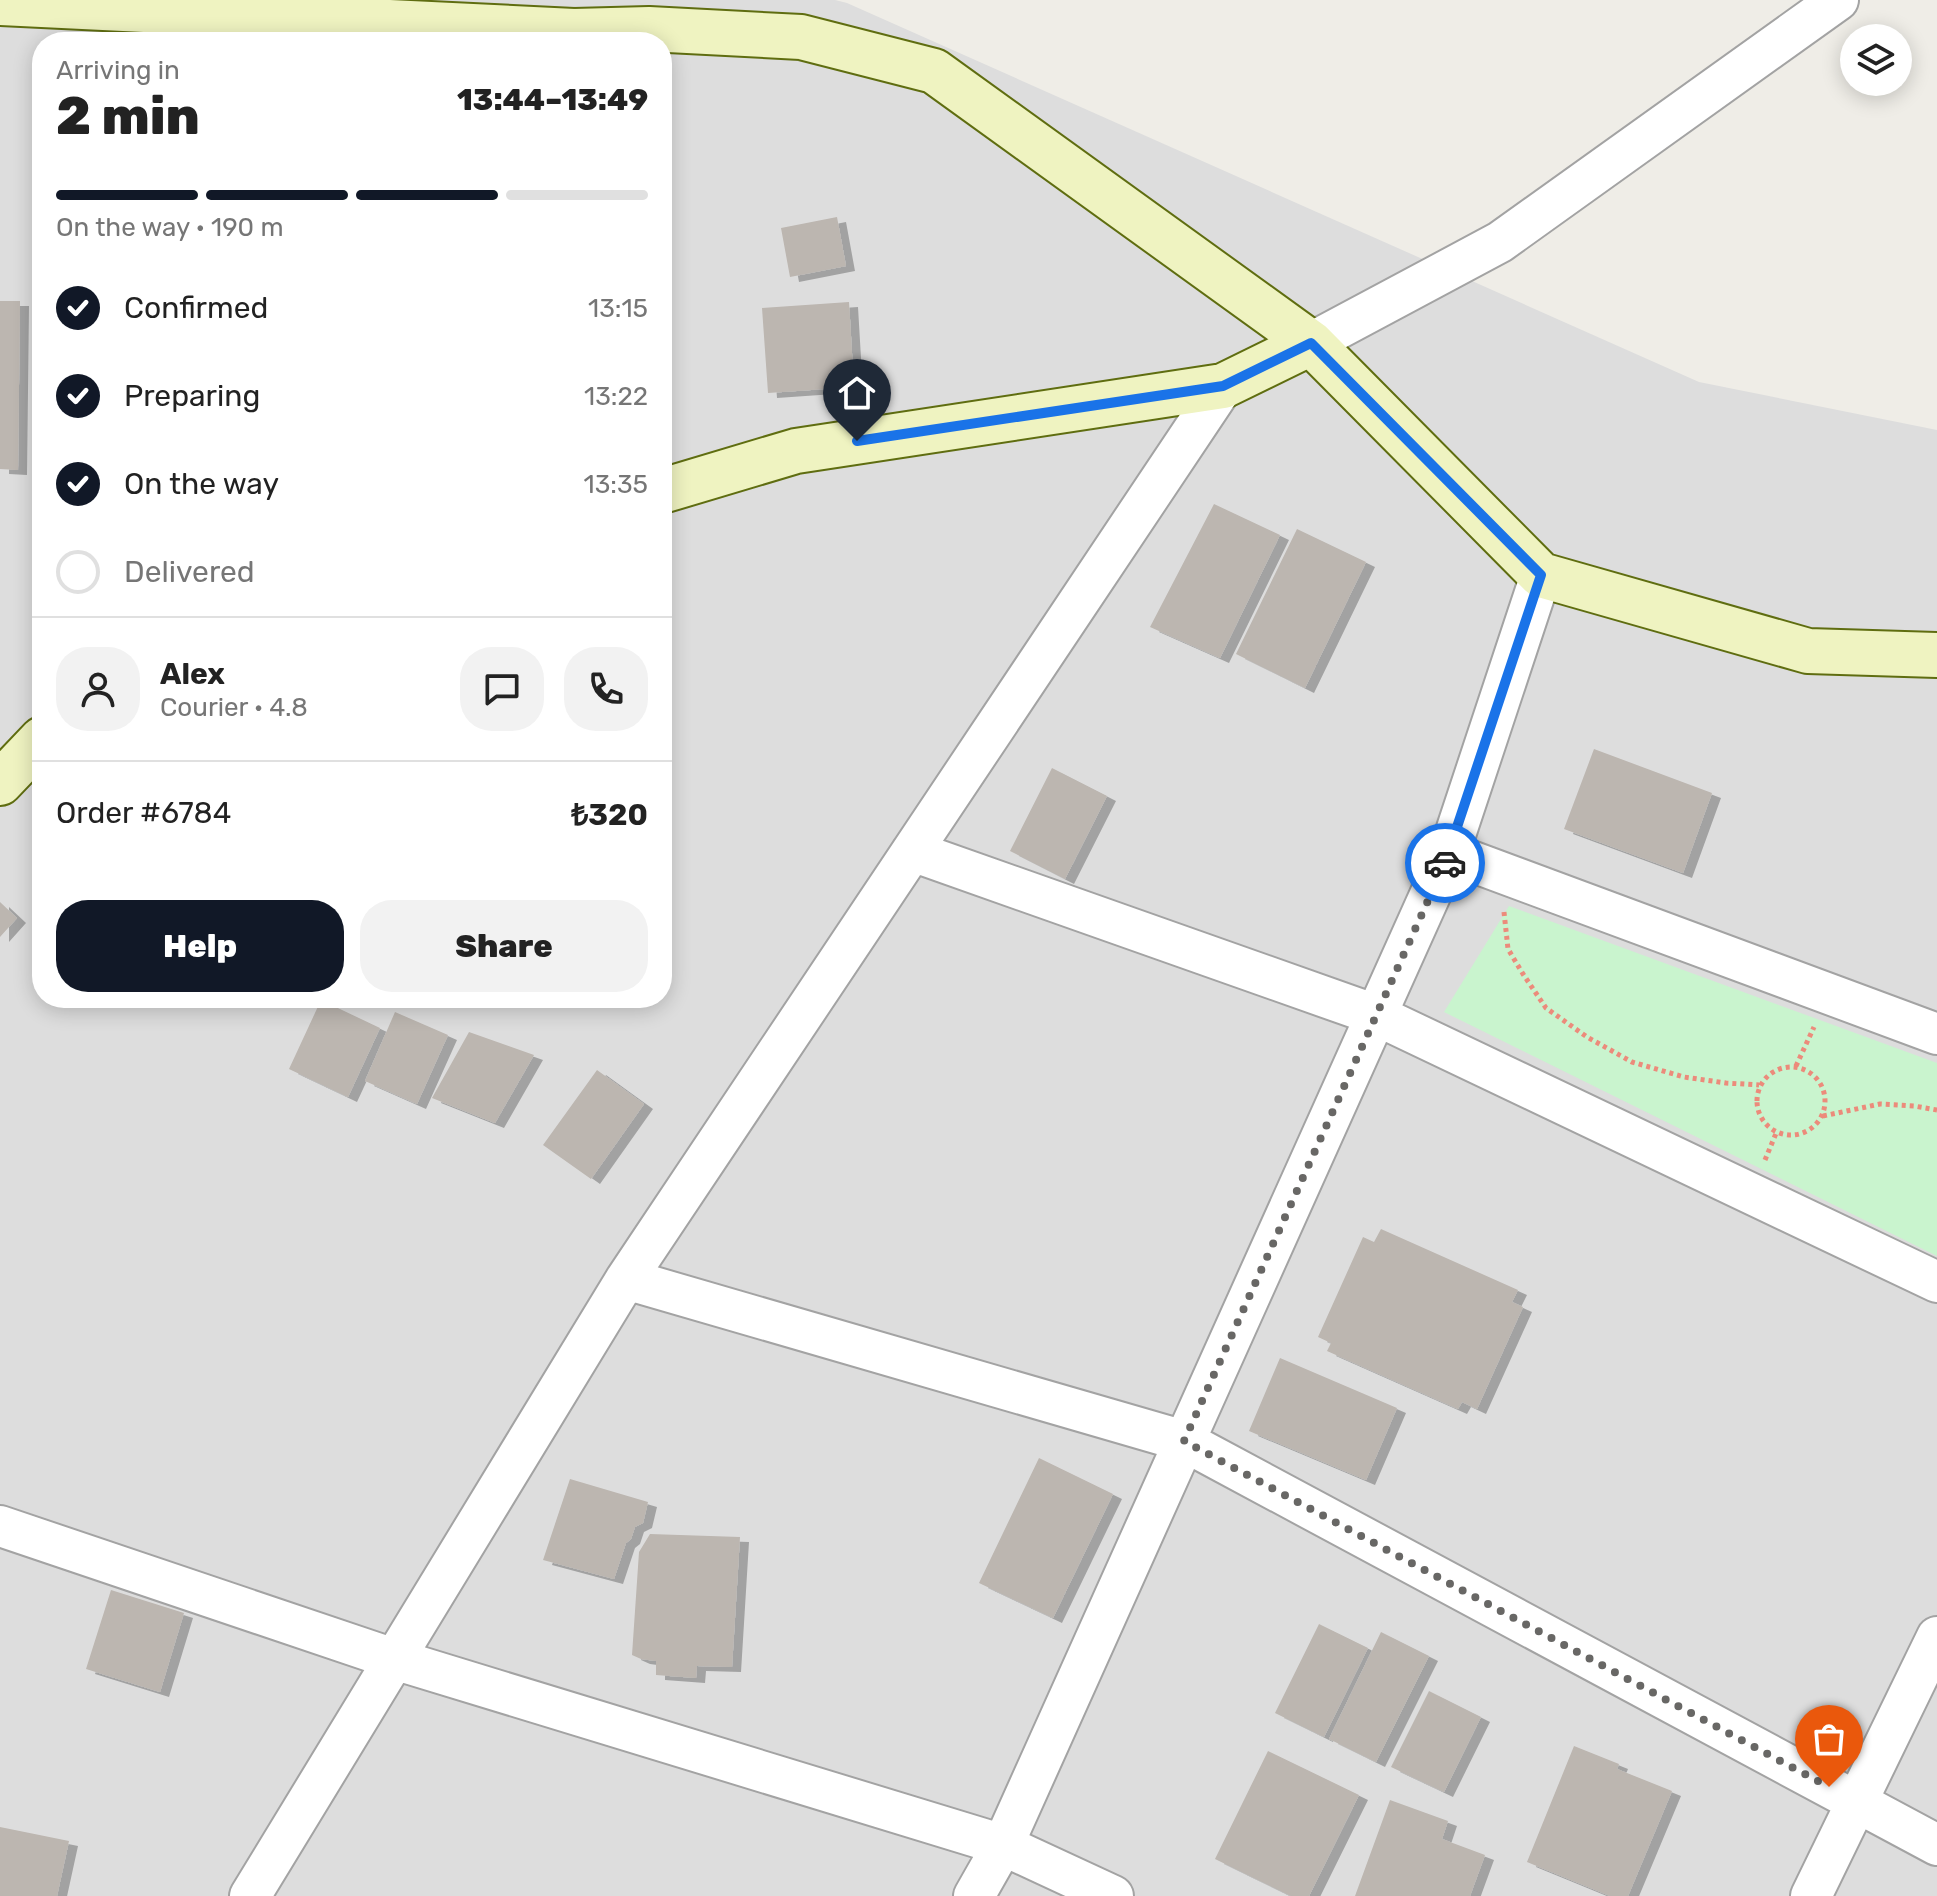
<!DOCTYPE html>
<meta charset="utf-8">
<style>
:root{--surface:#fff;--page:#f2f2f2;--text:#222;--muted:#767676;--line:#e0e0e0;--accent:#111827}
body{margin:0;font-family:Rubik,sans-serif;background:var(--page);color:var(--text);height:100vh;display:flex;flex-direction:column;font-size:30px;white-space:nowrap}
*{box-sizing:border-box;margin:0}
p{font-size:26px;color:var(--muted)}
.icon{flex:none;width:44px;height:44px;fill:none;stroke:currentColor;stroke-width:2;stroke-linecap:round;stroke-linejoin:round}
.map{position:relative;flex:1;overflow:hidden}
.details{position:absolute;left:32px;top:32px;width:640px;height:976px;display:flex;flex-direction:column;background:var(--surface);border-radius:32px;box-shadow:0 4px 20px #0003}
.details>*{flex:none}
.tools{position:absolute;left:1840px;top:24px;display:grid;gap:16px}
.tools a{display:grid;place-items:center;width:72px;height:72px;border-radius:50%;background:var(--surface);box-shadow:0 4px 20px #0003;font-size:40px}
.pin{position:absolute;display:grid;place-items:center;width:68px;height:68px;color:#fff;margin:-82px -34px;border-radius:50% 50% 50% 0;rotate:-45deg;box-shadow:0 0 8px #0007}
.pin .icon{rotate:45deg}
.courier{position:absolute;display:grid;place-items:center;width:80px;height:80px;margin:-40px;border:6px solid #1a73e8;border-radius:50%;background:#fff;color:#222;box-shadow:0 2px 10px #0007}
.headline em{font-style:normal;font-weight:800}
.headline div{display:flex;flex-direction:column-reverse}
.headline{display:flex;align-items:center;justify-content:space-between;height:136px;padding:0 24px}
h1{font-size:52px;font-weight:800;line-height:60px}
.bar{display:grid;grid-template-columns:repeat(4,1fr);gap:12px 8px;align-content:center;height:96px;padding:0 24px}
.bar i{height:10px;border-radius:6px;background:var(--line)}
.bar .current{background:var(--accent)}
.bar p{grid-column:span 4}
.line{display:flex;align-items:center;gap:20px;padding:0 24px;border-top:2px solid var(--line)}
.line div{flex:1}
.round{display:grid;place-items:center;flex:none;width:84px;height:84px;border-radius:32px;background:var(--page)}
ol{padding:0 24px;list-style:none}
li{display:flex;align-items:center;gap:24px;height:88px}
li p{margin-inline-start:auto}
li .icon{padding:8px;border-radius:50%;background:var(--accent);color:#fff;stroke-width:4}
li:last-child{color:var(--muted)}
li i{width:44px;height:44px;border:4px solid var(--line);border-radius:50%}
.primary-button{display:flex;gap:16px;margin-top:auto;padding:16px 24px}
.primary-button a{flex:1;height:92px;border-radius:32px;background:var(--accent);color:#fff;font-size:32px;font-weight:800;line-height:92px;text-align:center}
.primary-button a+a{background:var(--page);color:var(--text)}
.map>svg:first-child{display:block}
.residential{fill:#ddd;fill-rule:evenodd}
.park{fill:#c9f4ce}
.building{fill:#bcb6b0;filter:url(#shadow)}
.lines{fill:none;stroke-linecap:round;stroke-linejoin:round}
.street-casing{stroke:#a3a3a3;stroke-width:44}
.secondary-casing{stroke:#5f6d10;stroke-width:48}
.path{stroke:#ec8b7b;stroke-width:5;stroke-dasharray:4 4;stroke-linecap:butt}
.street{stroke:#fff;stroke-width:40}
.secondary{stroke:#eff3c1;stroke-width:44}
.done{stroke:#686765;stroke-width:8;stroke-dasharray:0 14.4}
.route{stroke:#1a73e8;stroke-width:10}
</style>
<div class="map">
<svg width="1937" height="1896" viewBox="0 0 1937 1896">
<defs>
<filter id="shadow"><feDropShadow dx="9" dy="5" stdDeviation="0" flood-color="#0004"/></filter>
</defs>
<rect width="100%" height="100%" fill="#efede7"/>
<path class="residential" d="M 0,0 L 835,0 L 847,3 L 1699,382 L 1937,430 L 1937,1896 L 0,1896 ZM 42,42 L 662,42 L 662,998 L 42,998 Z"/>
<path class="park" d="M 1509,906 L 1937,1063 L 1937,1256 L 1444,1012 Z"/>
<path class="building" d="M 837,217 L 846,266 L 790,277 L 781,228 Z
M 0,301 L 20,301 L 18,470 L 0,469 Z
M 849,302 L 854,387 L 768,393 L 762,308 Z
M 1214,504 L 1280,535 L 1220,658 L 1150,627 Z
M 1297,529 L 1366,562 L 1305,688 L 1236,654 Z
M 1594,749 L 1712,793 L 1683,873 L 1564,829 Z
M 1052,768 L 1107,796 L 1065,879 L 1010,851 Z
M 0,902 L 17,918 L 0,937 Z
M 321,1000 L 380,1028 L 348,1097 L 289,1069 Z
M 395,1012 L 448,1035 L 417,1104 L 365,1081 Z
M 469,1032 L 534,1055 L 495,1123 L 432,1098 Z
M 597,1070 L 644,1104 L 591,1179 L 543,1145 Z
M 1381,1229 L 1518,1290 L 1512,1302 L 1523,1307 L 1477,1409 L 1462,1402 L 1458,1409 L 1327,1351 L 1331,1343 L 1318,1337 L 1363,1237 L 1374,1242 Z
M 1280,1358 L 1397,1408 L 1366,1480 L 1249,1431 Z
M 1039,1458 L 1113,1494 L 1053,1618 L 979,1583 Z
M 570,1479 L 648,1502 L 643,1523 L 635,1527 L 631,1539 L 626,1543 L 614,1579 L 543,1560 Z
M 650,1534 L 740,1537 L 732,1667 L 697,1666 L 696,1678 L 656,1675 L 656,1661 L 641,1659 L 632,1655 L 639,1552 Z
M 111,1590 L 184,1613 L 160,1692 L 86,1669 Z
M 1319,1624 L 1368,1648 L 1324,1737 L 1275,1713 Z
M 1381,1632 L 1429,1656 L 1376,1762 L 1329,1739 Z
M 1429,1691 L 1481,1717 L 1444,1792 L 1391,1767 Z
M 1574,1746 L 1619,1764 L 1617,1769 L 1672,1791 L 1628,1896 L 1610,1896 L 1527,1862 Z
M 1268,1751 L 1359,1795 L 1309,1896 L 1291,1896 L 1215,1859 Z
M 1390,1800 L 1448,1821 L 1442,1839 L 1485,1855 L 1470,1896 L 1355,1896 Z
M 0,1827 L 69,1841 L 57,1896 L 0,1896 Z"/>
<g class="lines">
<defs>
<path id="street" d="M 1311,343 L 1500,242 L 1838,0
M 912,851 L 1376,1015 L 1937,1282
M 1449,853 L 1937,1034
M 626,1279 L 1184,1441 L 1937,1845
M 0,1526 L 394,1659 L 1003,1845 L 1113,1896
M 250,1896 L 626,1279 L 1223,386
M 974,1896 L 1003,1845 L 1449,853 L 1541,575
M 1811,1896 L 1937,1637"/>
<path id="secondary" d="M 0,3 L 574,31 L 649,29 L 801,37 L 934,71 L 1311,343 L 1541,575 L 1808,651 L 1937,655
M 662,491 L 796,451 L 1223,386 L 1311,343
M 0,783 L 42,739"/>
</defs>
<use href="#street" class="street-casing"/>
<use href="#secondary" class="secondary-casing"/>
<path class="path" d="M 1504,912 L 1508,949 L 1523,974 L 1546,1008 L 1587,1037 L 1632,1062 L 1684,1077 L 1726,1083 L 1759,1085
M 1796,1066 L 1814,1027
M1757 1101a34 34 0 1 1 68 0a34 34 0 1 1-68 0Z
M 1823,1116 L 1880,1104 L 1914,1106 L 1937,1110
M 1765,1160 L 1777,1131"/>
<use href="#street" class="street"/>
<use href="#secondary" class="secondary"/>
</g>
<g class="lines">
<path class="done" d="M 1445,863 L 1184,1441 L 1829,1787"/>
<path class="route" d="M 857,441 L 1223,386 L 1311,343 L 1541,575 L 1445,863"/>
</g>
</svg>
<div class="tools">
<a><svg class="icon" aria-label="layers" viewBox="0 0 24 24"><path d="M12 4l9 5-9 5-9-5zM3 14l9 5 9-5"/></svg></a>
</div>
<div class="pin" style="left:1829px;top:1787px;background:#ea580c"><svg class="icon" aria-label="bag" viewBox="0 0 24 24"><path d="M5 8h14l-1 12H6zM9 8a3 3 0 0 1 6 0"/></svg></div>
<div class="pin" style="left:857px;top:441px;background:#1f2937"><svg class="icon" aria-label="home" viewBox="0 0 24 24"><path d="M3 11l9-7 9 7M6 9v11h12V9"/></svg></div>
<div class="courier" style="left:1445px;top:863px"><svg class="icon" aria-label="car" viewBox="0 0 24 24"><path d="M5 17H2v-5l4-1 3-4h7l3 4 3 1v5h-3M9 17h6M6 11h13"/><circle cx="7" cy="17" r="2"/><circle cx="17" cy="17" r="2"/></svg></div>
<section class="details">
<div class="headline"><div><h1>2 min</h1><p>Arriving in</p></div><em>13:44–13:49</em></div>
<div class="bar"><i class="current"></i><i class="current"></i><i class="current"></i><i></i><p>On the way · 190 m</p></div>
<ol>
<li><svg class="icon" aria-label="check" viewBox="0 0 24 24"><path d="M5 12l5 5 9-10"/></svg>Confirmed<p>13:15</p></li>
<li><svg class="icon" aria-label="check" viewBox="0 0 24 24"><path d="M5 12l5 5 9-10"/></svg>Preparing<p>13:22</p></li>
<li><svg class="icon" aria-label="check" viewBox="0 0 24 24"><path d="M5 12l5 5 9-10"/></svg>On the way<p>13:35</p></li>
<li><i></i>Delivered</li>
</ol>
<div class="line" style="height:144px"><a class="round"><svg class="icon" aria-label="person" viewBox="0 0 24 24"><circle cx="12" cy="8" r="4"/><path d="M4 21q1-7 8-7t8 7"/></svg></a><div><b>Alex</b><p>Courier · 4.8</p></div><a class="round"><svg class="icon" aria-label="chat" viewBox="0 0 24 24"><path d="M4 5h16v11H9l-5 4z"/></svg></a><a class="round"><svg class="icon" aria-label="phone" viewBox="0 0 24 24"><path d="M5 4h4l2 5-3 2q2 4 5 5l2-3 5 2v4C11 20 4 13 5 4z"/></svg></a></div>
<div class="line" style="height:104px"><div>Order #6784</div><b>₺320</b></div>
<div class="primary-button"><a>Help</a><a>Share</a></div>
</section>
</div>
